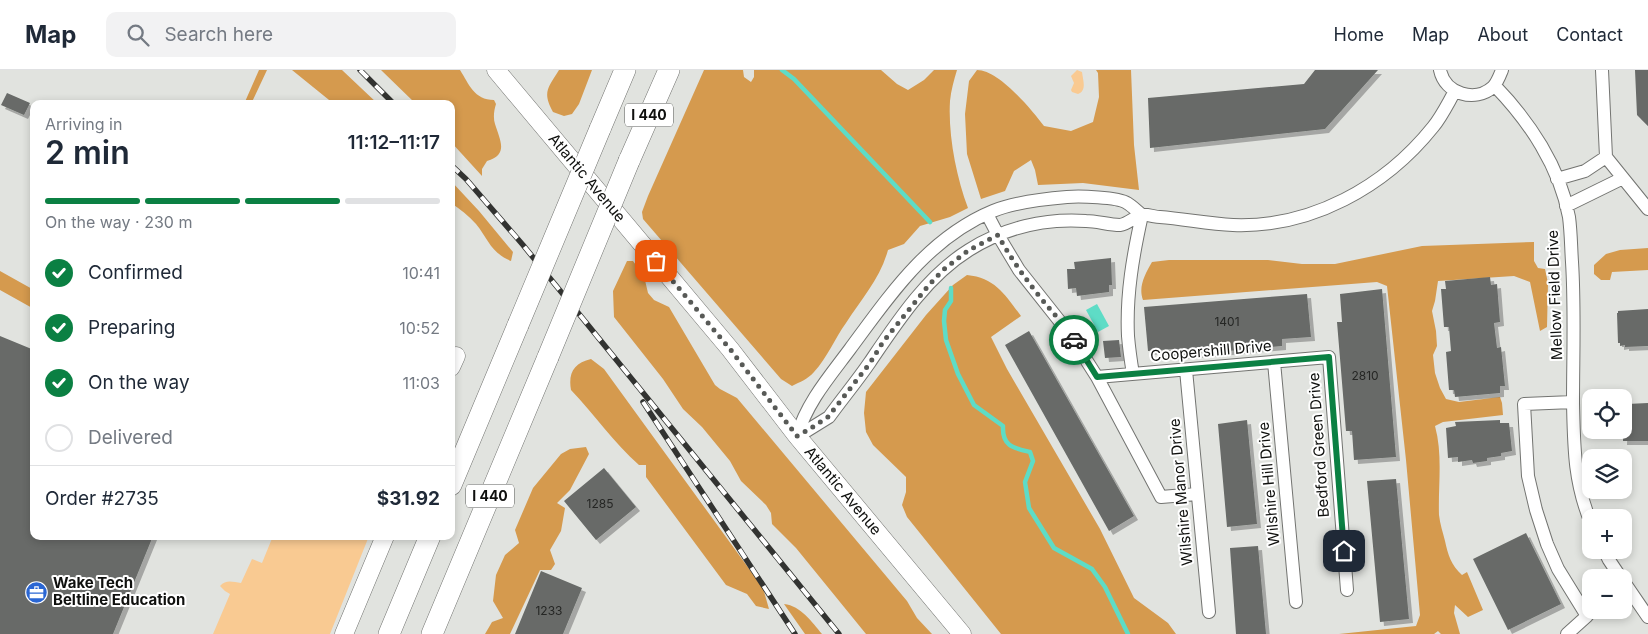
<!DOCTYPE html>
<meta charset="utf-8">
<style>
:root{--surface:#fff;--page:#f2f2f3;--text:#1f2937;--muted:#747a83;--line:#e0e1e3;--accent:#0b8043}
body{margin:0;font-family:Inter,sans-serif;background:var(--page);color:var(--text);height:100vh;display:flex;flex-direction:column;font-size:19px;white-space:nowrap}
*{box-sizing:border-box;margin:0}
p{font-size:16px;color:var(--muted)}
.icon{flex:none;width:28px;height:28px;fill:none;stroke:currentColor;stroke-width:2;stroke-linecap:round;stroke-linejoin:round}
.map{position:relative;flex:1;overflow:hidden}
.side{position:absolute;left:30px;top:30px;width:425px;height:440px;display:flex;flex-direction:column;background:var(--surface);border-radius:10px;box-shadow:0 2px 8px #0003}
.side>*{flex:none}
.tools{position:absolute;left:1582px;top:319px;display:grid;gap:10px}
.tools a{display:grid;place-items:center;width:50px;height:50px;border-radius:10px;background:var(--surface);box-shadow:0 2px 8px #0003;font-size:25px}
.pin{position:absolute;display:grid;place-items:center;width:42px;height:42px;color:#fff;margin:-21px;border-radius:10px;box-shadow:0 2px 8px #0006}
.courier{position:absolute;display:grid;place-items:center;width:50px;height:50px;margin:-25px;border:4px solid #0b8043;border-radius:50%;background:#fff;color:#222;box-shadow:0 1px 6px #0007}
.head em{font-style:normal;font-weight:600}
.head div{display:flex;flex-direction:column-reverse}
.head{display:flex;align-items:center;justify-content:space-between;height:85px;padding:0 15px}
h1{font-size:32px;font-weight:600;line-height:38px}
.bar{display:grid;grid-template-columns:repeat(4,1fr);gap:8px 5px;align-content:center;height:60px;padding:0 15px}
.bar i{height:6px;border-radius:4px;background:var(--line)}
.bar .current{background:var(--accent)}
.bar p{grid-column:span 4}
.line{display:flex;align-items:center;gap:12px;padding:0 15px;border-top:1px solid var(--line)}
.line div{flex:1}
ol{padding:0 15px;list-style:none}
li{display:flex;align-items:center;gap:15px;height:55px}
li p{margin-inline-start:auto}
li .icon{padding:5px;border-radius:50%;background:var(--accent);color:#fff;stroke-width:4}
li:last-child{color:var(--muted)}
li i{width:28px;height:28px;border:2px solid var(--line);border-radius:50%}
header{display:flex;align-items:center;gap:30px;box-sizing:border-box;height:70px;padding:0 25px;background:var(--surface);border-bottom:1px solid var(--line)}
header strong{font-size:24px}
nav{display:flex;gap:28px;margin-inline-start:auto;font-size:18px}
.search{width:350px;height:45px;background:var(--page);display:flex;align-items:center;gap:12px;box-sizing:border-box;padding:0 18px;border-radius:10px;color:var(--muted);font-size:19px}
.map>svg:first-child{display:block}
.green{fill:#f9ca92}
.forest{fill:#d59a4e}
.water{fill:#5edcc6}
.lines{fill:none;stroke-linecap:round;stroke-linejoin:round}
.stream{stroke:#5edcc6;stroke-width:4.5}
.building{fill:#676a67;filter:url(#shadow)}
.street-casing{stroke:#737471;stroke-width:14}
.secondary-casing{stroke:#737471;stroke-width:19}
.highway-casing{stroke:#737471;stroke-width:22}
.street{stroke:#fff;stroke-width:12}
.secondary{stroke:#fff;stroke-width:18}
.highway{stroke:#fff;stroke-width:21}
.rail-casing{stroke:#323331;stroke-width:5.5}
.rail{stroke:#fff;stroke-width:4;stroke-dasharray:11;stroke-linecap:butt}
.highway-bridge-casing{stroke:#737471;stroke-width:22;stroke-linecap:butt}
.highway-bridge{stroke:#fff;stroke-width:21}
.done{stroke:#585a57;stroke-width:5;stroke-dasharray:0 9}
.route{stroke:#0b8043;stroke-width:6}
.labels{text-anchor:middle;stroke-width:4;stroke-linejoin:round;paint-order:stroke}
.number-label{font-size:12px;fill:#252624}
.shield{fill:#fff;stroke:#575856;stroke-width:1}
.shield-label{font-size:14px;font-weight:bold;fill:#0f100e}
.street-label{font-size:15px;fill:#0f100e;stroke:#fff}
.poi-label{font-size:15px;font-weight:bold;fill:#0f100e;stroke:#fff;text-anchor:start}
</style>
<header>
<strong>Map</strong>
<div class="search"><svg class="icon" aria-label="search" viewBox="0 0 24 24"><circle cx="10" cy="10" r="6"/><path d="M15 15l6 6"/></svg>Search here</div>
<nav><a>Home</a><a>Map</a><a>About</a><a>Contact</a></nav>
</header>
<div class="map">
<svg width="1648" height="564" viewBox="0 0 1648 564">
<defs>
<filter id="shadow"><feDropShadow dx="4" dy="4" stdDeviation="0" flood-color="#0004"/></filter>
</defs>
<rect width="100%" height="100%" fill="#e1e3df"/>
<path class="green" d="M 1077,0 L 1082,2 C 1083,11 1087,20 1078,24 L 1072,22 L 1071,20 L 1074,13 L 1071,6 Z
M 273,466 L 369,466 L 330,564 L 213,564 L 230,524 L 225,521 L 220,516 C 226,509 233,512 241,513 L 252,489 L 262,493 Z"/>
<path class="forest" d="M 259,0 L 267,0 L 251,34 L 244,34 Z
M 292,0 L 342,0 L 378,34 L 334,34 Z
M 381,0 L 460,0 C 469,14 474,30 494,30 L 496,34 C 494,40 493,48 495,54 C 500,70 509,85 487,91 L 482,99 L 482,106 L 451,72 L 451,34 L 416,34 Z
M 559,0 L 592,0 L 579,34 L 572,44 L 564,46 L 553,42 C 542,22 548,18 559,0 Z
M 704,0 L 743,0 L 744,7 L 751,12 L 754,7 L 754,0 L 881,0 L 897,14 L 908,20 L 924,10 L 934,0 L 957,0 C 954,10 951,20 950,31 C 948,64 956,106 968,138 L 950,147 L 920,156 L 904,174 L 888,180 C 880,209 862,228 846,253 C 835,268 827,288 814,302 C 808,309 800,312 792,316 L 781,309 L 643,149 L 642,142 L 648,126 Z
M 977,0 C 999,0 1032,40 1044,56 L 1071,61 L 1093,52 L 1099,27 L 1098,3 L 1096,0 L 1131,0 L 1134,75 L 1139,120 L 1083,113 L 1038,115 L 1035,100 L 1031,90 L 1014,101 L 1005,121 L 981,129 L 967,84 L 965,44 L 969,11 Z
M 451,111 L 479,141 L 513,182 L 511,191 C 490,182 489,170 476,154 C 469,146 460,139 451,133 Z
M 1534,172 L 1534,191 L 1538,198 L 1545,199 L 1548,213 L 1547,257 L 1540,261 L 1530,212 L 1514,206 L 1438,211 L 1435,231 L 1432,241 L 1436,261 L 1437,276 L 1433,285 L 1435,303 L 1440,318 L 1446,329 L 1459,332 L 1500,327 L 1502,333 L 1503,345 L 1443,352 L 1435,356 C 1443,385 1438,415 1439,445 C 1440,454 1443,463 1445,471 C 1448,485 1451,495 1462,505 L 1467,502 L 1483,540 L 1468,547 L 1455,535 L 1454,543 L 1460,564 L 1441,564 L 1438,561 L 1434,564 L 1339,564 L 1416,556 L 1420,545 L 1406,390 L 1387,216 L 1377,212 L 1143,230 C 1138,217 1145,204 1152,192 L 1169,190 L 1268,190 L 1302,194 L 1335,194 L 1422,176 Z
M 1648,178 L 1648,200 L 1612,202 L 1610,210 L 1601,210 L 1594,204 L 1594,195 L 1606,184 L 1620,180 Z
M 627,191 L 633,191 L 644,206 L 648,223 L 654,230 L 669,237 L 715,315 L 720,319 L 737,328 L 907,531 L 917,548 L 932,564 L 866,564 L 796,478 L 772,454 L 771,443 L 766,435 L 741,411 L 730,391 L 702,357 L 683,339 L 663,309 L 614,247 L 613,221 Z
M 0,201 L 34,220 L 34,239 L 0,220 Z
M 967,205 C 996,208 1005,225 1021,246 L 991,267 L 1007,299 L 1100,459 L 1134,528 L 1168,553 L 1176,564 L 1001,564 L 907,447 L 902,435 L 906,422 L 906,407 L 873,375 L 866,362 L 864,343 L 866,322 L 926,245 L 953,215 Z
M 591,289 L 604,299 L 763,518 L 769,539 L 756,536 L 747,524 L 726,515 L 646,407 L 646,395 L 639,395 C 614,373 595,345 571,320 C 568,303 574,293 591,289 Z
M 586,377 L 589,384 L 570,420 L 557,433 L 565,438 L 561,461 L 550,480 L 555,494 L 551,500 L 540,500 L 510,564 L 485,564 L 492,552 L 503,548 L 493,531 L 496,505 L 505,485 L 519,473 L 515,460 L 533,418 L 561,384 L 570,379 Z
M 784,534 C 801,536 812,552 822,564 L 805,564 Z"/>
<path class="water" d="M 1097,234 L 1109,256 L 1098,262 L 1086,240 Z"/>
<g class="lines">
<path class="stream" d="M 782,0 L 794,9 L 930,152
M 951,218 L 951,231 L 945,240 L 944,251 L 946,270 L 958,304 L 974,335 L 1003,356 C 1002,376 1013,378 1030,382 L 1033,391 L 1025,412 L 1029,438 L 1054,478 L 1092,499 L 1105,517 L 1128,564"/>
</g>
<path class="building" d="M 1315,0 L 1378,0 L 1325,59 L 1150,78 L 1148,28 L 1304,14 Z
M 1635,0 L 1648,0 L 1648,56 L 1637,45 Z
M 7,23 L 30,33 L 24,45 L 1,35 Z
M 1111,188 L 1112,215 L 1109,215 L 1109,222 L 1077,226 L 1076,218 L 1068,219 L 1067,199 L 1075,199 L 1074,192 Z
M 1490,207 L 1491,215 L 1497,214 L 1500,252 L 1494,253 L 1497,278 L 1501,277 L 1505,316 L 1500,316 L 1500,323 L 1455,327 L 1454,320 L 1449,320 L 1446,282 L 1451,281 L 1449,257 L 1444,257 L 1441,219 L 1446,219 L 1445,211 Z
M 1382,219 L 1396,387 L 1354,390 L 1352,361 L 1346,361 L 1337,252 L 1342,252 L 1340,224 Z
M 1307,224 L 1311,267 L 1282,269 L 1282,276 L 1173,286 L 1172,279 L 1148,281 L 1144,237 Z
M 1648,239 L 1648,276 L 1625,277 L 1625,275 L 1620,276 L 1620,273 L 1618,273 L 1617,243 L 1618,243 L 1618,241 Z
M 1029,261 L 1134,446 L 1109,461 L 1005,275 Z
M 0,266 L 34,280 L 34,466 L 153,466 L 113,564 L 0,564 Z
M 1119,270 L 1121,287 L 1105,288 L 1103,271 Z
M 1648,333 L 1648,371 L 1623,371 L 1624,336 L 1627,336 L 1627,334 Z
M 1247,350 L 1257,454 L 1227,457 L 1218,354 Z
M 1500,350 L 1500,353 L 1509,353 L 1512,381 L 1501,383 L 1501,386 L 1487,388 L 1487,391 L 1473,393 L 1472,390 L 1458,392 L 1458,387 L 1448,388 L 1446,358 L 1456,356 L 1455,352 Z
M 604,398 L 636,437 L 596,470 L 564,431 Z
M 1396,409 L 1409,549 L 1380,552 L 1367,411 Z
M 1526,463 L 1561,534 L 1508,560 L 1473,489 Z
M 1258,476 L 1266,564 L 1236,564 L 1230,478 Z
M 541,501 L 582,518 L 563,564 L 515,564 Z"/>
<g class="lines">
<defs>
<path id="street" d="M 1440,0 C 1445,24 1475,33 1493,17 C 1497,13 1500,5 1502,0
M 1602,0 L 1606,87 L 1648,139
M 1495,16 C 1529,51 1560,97 1569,147 C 1571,162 1571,177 1572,192 C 1575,239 1573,286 1573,333 C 1574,377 1574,412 1591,453
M 1557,109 L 1585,101 L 1606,87
M 1566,136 L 1623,108
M 987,144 L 998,165 L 1019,200 L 1069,263 L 1097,307 L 1161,427 L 1197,424
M 1274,292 L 1296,532
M 1186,300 L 1209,542
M 1133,304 C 1131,292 1129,278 1128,266 C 1126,225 1133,185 1142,145
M 1097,307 L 1329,287 L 1347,520
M 797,366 L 808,360 L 829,347 C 842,329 857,311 870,292 C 897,252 927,206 969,180 C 1004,158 1045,148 1086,151 C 1097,151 1109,155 1120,155 C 1128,154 1134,147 1141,145 C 1147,144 1155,147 1160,147 C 1185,149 1209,154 1233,155 C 1311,158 1385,117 1433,57 C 1442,46 1448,33 1455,21
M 797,366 C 807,332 830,306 850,279 C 890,225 928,168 993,141 C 1015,132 1043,129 1067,127 C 1079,126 1118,127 1127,133 C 1132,136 1137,141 1142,145
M 1604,480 L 1609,490 L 1621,508
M 1624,512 L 1648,547
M 1567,564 L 1587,546 L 1558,499 L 1547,474 L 1536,440 L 1528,406 L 1524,334 L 1573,332"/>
<path id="secondary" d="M 496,0 L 730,279 L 797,366 L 962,564
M 451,297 L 456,286
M 344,564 L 385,466"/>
<path id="highway" d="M 600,59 L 625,0
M 629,91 L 669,0
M 451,415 L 518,255
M 389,564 L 430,466
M 432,564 L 548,287"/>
</defs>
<use href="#street" class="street-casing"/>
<use href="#secondary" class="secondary-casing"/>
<use href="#highway" class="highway-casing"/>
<use href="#street" class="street"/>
<use href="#secondary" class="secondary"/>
<use href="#highway" class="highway"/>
<defs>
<path id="rail" d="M 360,0 L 394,34
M 451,95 L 466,109 L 523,175 L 839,564
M 643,332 L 795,564"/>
</defs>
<use href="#rail" class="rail-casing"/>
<use href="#rail" class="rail"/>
<defs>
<path id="highway-bridge" d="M 518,255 L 600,59
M 548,287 L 629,91"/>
</defs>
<use href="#highway-bridge" class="highway-bridge-casing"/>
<use href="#highway-bridge" class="highway-bridge"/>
</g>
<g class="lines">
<path class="done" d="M 656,191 L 730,279 L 797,366 L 808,360 L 828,347 L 870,293 L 883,272 L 928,216 L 943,200 L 969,180 L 998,165 C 1010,187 1024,207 1040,227 C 1052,242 1063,253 1074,270"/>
<path class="route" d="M 1074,270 L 1097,307 L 1329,287 L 1344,481"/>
</g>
<defs>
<symbol id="office-disc" viewBox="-11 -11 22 22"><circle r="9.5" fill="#2a66d3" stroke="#fff"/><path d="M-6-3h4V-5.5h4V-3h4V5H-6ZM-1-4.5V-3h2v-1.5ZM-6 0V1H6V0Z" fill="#fff"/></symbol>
</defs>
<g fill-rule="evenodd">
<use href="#office-disc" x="24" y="510" width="25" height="25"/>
</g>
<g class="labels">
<g class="number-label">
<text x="1227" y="256">1401</text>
<text x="1365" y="310">2810</text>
<text x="600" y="438">1285</text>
<text x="549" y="545">1233</text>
</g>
<g class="shield">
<rect x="625" y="33.5" width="48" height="23" rx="4"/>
<rect x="466" y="414.5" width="48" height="23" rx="4"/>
</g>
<g class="shield-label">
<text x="649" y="50">I 440</text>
<text x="490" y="431">I 440</text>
</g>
<g class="street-label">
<text transform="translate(587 108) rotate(50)" y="5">Atlantic Avenue</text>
<text transform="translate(1555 225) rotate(-92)" y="5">Mellow Field Drive</text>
<text transform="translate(1211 281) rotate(-5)" y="5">Coopershill Drive</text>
<text transform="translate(1319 375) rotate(-94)" y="5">Bedford Green Drive</text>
<text transform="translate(1269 414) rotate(-95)" y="5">Wilshire Hill Drive</text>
<text transform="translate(843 421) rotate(50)" y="5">Atlantic Avenue</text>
<text transform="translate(1181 422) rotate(-95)" y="5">Wilshire Manor Drive</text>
</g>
<g class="poi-label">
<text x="53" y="518">Wake Tech<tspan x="53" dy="17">Beltline Education</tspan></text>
</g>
</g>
</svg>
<div class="tools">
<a><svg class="icon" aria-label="locate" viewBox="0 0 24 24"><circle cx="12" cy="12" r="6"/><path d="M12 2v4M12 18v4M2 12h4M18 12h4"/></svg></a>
<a><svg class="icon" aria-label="layers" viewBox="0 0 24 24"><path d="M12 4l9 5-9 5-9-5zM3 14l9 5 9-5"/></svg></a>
<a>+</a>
<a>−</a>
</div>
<div class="pin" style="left:656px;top:191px;background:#ea580c"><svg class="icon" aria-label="bag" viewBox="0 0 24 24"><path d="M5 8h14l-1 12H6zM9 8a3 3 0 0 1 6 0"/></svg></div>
<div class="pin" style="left:1344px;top:481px;background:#1f2937"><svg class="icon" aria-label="home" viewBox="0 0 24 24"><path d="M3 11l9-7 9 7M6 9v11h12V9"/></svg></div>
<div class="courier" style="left:1074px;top:270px"><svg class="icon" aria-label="car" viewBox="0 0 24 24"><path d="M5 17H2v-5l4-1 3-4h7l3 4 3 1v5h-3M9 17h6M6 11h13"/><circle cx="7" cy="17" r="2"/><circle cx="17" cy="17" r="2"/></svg></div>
<section class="side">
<div class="head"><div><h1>2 min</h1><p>Arriving in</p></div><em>11:12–11:17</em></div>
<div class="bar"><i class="current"></i><i class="current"></i><i class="current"></i><i></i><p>On the way · 230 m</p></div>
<ol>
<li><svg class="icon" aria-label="check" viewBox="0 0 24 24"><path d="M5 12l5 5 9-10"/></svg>Confirmed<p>10:41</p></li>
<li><svg class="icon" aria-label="check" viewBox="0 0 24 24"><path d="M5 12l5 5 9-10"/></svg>Preparing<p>10:52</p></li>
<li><svg class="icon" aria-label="check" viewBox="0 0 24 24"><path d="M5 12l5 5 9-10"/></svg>On the way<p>11:03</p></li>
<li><i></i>Delivered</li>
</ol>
<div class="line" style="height:65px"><div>Order #2735</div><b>$31.92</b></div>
</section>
</div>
